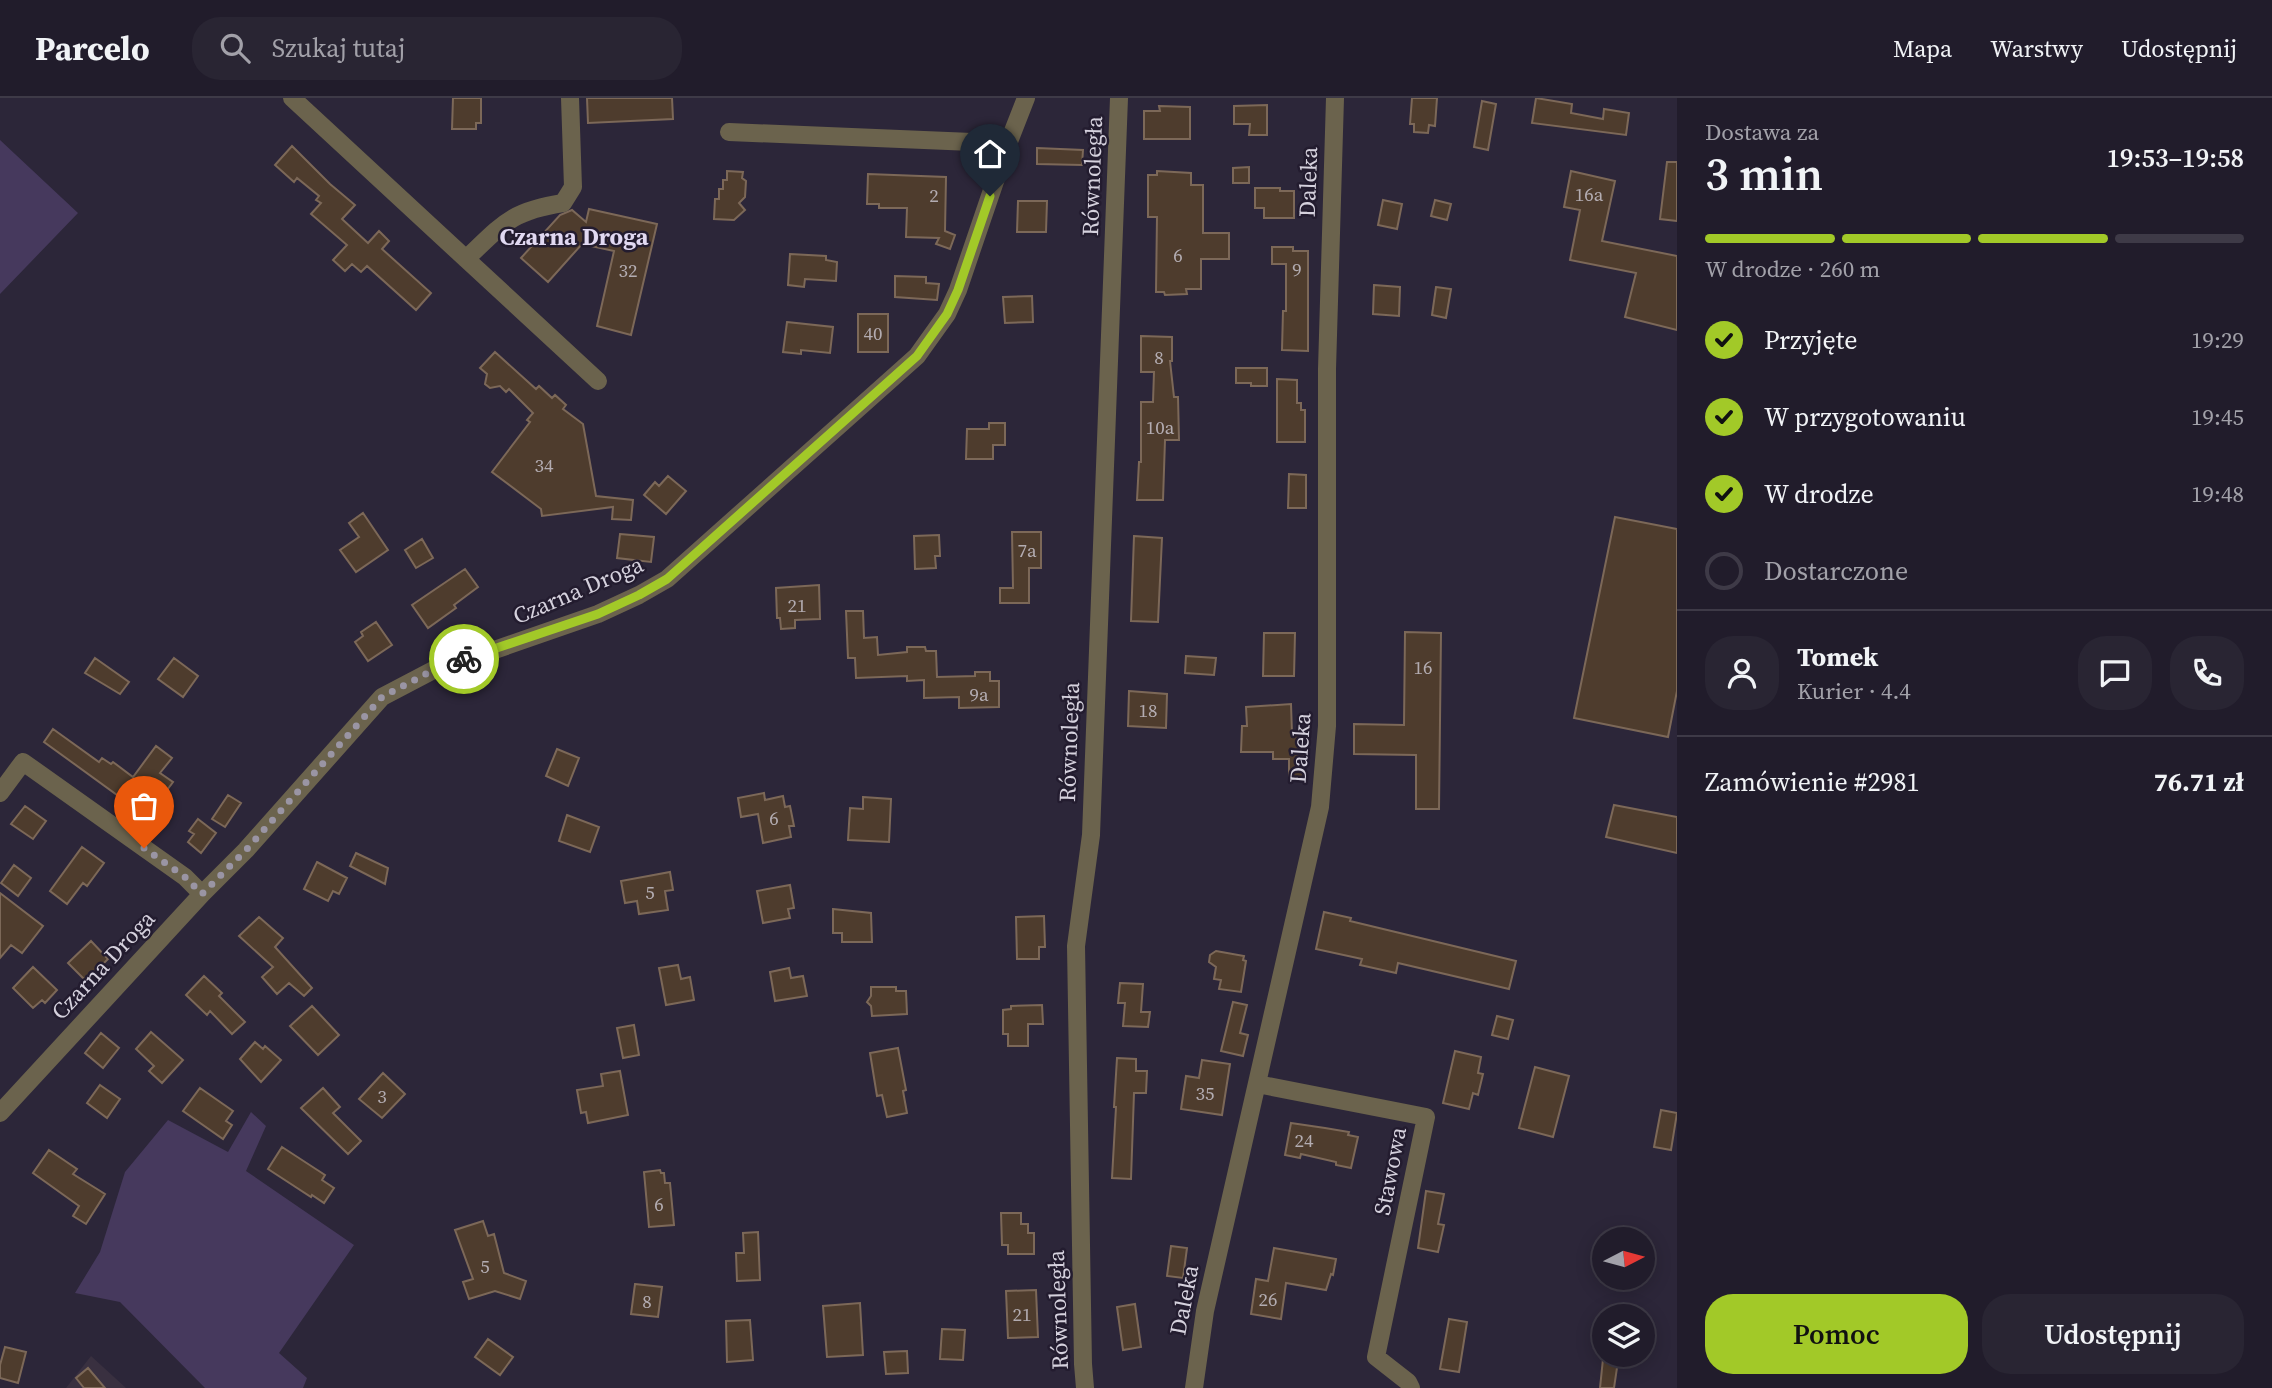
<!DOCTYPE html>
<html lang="pl">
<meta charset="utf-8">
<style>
:root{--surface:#211c2b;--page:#292533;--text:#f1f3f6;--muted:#a2a1a9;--line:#3e3a47;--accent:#a2c928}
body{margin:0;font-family:"Source Serif 4",serif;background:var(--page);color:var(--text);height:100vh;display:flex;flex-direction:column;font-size:26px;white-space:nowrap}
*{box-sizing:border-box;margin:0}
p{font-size:23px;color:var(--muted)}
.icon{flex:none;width:38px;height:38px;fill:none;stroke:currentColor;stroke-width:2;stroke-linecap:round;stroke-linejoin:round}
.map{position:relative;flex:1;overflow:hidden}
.side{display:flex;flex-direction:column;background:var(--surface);width:595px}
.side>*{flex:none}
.needle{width:46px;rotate:84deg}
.buttons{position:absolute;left:1592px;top:1129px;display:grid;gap:14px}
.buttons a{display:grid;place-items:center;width:63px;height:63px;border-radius:50%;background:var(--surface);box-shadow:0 4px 18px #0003,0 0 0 2px var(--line);font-size:35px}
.pin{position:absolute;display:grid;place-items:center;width:60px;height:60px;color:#fff;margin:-72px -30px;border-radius:50% 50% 50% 0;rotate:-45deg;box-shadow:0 0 7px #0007}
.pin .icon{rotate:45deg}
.courier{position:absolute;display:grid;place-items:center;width:70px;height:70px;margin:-35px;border:5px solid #a2c928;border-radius:50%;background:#fff;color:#222;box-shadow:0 2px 9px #0007}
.overview em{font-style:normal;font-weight:600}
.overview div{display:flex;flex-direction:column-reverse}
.overview{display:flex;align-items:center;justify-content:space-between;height:119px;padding:0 28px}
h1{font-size:46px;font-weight:600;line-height:52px}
.bar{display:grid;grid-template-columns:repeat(4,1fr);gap:10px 7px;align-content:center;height:84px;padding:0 28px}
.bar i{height:9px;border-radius:5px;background:var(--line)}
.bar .active{background:var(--accent)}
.bar p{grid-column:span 4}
.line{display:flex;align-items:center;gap:18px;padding:0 28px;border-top:2px solid var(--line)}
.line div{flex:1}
.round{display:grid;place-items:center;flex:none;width:74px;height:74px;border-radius:28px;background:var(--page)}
ol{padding:0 28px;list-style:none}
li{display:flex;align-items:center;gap:21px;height:77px}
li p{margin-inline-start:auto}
li .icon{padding:7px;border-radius:50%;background:var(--accent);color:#111;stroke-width:4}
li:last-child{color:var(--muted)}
li i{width:38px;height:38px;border:4px solid var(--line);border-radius:50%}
.primary-button{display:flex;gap:14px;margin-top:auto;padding:14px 28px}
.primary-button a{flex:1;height:80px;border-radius:28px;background:var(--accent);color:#111;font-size:28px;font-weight:600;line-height:80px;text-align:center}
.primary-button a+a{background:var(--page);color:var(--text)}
header{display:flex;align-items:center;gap:42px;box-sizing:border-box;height:98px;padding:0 35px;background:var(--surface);border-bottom:2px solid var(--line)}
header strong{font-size:33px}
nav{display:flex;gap:38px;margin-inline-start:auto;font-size:24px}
.search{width:490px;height:63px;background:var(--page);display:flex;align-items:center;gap:18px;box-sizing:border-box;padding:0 24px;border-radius:28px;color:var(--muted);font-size:26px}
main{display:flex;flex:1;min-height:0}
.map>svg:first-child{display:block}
.industrial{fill:#393040}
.green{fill:#46395d}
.building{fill:#4e3c2d;stroke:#7c6858;stroke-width:2}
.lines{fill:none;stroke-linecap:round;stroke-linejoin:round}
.street{stroke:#6b634d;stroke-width:18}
.done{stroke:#9a95a4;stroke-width:7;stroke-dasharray:0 12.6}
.route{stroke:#a2c928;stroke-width:9}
.labels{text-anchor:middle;stroke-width:5;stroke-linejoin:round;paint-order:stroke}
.number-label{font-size:19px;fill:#b3acb1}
.street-label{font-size:23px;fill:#d5d1dd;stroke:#231c2f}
.neighbourhood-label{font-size:24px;font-weight:bold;fill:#e1d9f2;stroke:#231c2f}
</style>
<header>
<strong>Parcelo</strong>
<div class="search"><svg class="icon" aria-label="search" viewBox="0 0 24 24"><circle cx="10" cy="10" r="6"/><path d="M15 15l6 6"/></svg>Szukaj tutaj</div>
<nav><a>Mapa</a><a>Warstwy</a><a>Udostępnij</a></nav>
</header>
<main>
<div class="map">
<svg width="1677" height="1290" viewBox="0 0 1677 1290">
<rect width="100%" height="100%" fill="#2c2639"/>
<path class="industrial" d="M 91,1258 L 126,1290 L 66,1290 Z"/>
<path class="green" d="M 0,42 L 78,115 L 0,196 Z
M 251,1014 L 266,1028 L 246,1073 L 354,1147 L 279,1255 L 307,1280 L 303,1290 L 205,1290 L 120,1204 L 75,1195 L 100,1154 L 125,1074 L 168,1022 L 228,1054 Z"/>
<path class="building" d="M 453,0 L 481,0 L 481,25 L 476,25 L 476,31 L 452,31 Z
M 587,0 L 672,0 L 673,21 L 588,25 Z
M 1412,0 L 1437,0 L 1435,28 L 1429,27 L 1428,35 L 1414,34 L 1414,26 L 1410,26 Z
M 1536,0 L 1572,6 L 1571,15 L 1603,21 L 1604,11 L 1629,15 L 1626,37 L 1532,25 Z
M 1482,3 L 1496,6 L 1488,52 L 1474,49 Z
M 1267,7 L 1267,37 L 1249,37 L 1250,26 L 1234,26 L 1234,8 Z
M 1159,8 L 1190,9 L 1190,41 L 1144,41 L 1144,13 L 1160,13 Z
M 292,48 L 330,86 L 355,107 L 342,121 L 368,145 L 379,133 L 389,143 L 382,151 L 431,195 L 416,212 L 367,168 L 361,174 L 352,166 L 345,173 L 333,162 L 347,147 L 311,116 L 321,105 L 316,102 L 319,98 L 297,80 L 294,84 L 275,67 Z
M 1037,50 L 1083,52 L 1082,67 L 1037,66 Z
M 1667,64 L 1677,64 L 1677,123 L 1660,121 Z
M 1249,69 L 1249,85 L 1233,85 L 1233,70 Z
M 727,73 L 743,74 L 742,80 L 746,83 L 745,99 L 739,105 L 745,112 L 734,122 L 714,121 L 715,101 L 719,101 L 719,91 L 723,91 L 723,82 L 727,82 Z
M 1157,73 L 1191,75 L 1191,87 L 1203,87 L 1203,135 L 1229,135 L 1229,161 L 1201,161 L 1201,191 L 1186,191 L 1187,196 L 1165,197 L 1164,194 L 1156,194 L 1157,119 L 1148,119 L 1148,77 L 1157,77 Z
M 1571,73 L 1615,83 L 1602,143 L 1677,158 L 1677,232 L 1625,219 L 1636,175 L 1570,162 L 1580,112 L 1564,109 Z
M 868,76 L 946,79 L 945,133 L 955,137 L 950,151 L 936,146 L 939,140 L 906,139 L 907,110 L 879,110 L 879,106 L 867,106 Z
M 1255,90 L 1280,90 L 1280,93 L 1294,93 L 1294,120 L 1264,120 L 1264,110 L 1255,110 Z
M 1383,102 L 1402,106 L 1397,131 L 1378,127 Z
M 1435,102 L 1451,106 L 1447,122 L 1431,118 Z
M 1018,103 L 1047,103 L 1046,134 L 1017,134 Z
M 589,111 L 657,126 L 631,237 L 597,228 L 614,153 L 582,146 L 548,184 L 521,160 L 560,117 L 572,112 L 586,124 Z
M 1272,149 L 1293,149 L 1293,153 L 1308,153 L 1308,253 L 1282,252 L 1283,213 L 1286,213 L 1286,166 L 1272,166 Z
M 790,156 L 826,158 L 826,162 L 837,164 L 836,183 L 805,181 L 804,189 L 788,187 Z
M 895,178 L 926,179 L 926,185 L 939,186 L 937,202 L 895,199 Z
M 1374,187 L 1400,189 L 1399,218 L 1373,216 Z
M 1436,189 L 1451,191 L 1446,220 L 1432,217 Z
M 1032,198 L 1033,224 L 1005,225 L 1003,199 Z
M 858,216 L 888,216 L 888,254 L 858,254 Z
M 787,224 L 833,229 L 830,255 L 801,252 L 801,256 L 783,254 Z
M 1141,238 L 1172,239 L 1172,263 L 1170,263 L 1174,299 L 1178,299 L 1179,342 L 1165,342 L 1163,402 L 1137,402 L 1139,364 L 1141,364 L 1141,304 L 1153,304 L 1154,274 L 1141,274 Z
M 495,254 L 536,291 L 539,288 L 552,300 L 555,297 L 566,307 L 563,311 L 583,326 L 596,398 L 633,402 L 631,422 L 612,421 L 613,409 L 542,418 L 541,411 L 492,374 L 530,324 L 527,322 L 533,315 L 509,291 L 506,294 L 500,288 L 490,290 L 485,286 L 487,276 L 480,270 Z
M 1236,270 L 1267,270 L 1267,288 L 1251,288 L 1251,285 L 1236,285 Z
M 1277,281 L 1297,282 L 1297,305 L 1301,305 L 1301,312 L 1305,312 L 1305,344 L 1277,344 Z
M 989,325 L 1005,325 L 1005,347 L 993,347 L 993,361 L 966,361 L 967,331 L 989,331 Z
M 1289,376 L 1306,377 L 1306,410 L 1288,410 Z
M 668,378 L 686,393 L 666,416 L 644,397 L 655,384 L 659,388 Z
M 363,415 L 388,452 L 356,474 L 340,452 L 359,439 L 349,425 Z
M 1615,419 L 1677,431 L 1677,593 L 1668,639 L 1574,620 Z
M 1012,434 L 1041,434 L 1041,470 L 1029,470 L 1029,505 L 1000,505 L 1000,490 L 1013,490 Z
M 620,436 L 654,439 L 651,464 L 617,460 Z
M 939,437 L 940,458 L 935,458 L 936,470 L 915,471 L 914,438 Z
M 1134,438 L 1162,440 L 1158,524 L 1131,523 Z
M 422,441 L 433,460 L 416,470 L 405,452 Z
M 465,471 L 478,489 L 454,507 L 456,510 L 428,530 L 412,507 Z
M 819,487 L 820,521 L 795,522 L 795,530 L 781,531 L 780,520 L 777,520 L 776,490 Z
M 846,513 L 863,513 L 864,540 L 877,539 L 878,557 L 907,554 L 907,549 L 925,549 L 926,553 L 936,553 L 937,579 L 975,578 L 975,574 L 990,574 L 990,583 L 999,583 L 999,609 L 959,610 L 959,599 L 924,600 L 924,582 L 907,583 L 907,578 L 856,580 L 855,560 L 848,560 Z
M 376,524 L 392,547 L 368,563 L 355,544 L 363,538 L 361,534 Z
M 1405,534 L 1441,535 L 1439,711 L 1416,711 L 1416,657 L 1354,656 L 1354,626 L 1404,627 Z
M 1264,535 L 1295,535 L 1294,578 L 1263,578 Z
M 1186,558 L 1216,560 L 1214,577 L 1185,575 Z
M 95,560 L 129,584 L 120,596 L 85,575 Z
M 174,560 L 198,578 L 183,599 L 158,581 Z
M 1129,593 L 1167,596 L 1166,630 L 1128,628 Z
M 1291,606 L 1292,636 L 1304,636 L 1304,683 L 1289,683 L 1289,661 L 1273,661 L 1273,654 L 1241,654 L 1242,628 L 1247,628 L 1246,609 Z
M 53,631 L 99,664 L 102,660 L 111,666 L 113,664 L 133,679 L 156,648 L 172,660 L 160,675 L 173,684 L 156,707 L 133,690 L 124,702 L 44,644 Z
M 557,651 L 579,660 L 568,688 L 546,678 Z
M 764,695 L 765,702 L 783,698 L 785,709 L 790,708 L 794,728 L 789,728 L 791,739 L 763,745 L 758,716 L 741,719 L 738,700 Z
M 228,697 L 241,705 L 225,729 L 212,721 Z
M 863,699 L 891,701 L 889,744 L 848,742 L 850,710 L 863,711 Z
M 1614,707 L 1677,719 L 1677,755 L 1606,739 Z
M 25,708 L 46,723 L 33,741 L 11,726 Z
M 567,717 L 599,729 L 590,754 L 559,743 Z
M 198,721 L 216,735 L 201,755 L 188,744 L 194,736 L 189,733 Z
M 82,749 L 104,765 L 87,788 L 83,785 L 67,806 L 50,793 Z
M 356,755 L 388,770 L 385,786 L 350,768 Z
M 317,764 L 347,780 L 339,796 L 333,793 L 328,803 L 304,791 Z
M 14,767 L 31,780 L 18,798 L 1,785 Z
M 670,774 L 673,792 L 665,793 L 668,812 L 639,816 L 637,803 L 625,805 L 621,783 Z
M 790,787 L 794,810 L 788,811 L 790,820 L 763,825 L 757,793 Z
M 0,795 L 43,828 L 22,855 L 11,847 L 0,860 Z
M 833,811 L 871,815 L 872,844 L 842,844 L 842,835 L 833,835 Z
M 1324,814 L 1351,820 L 1350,823 L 1516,863 L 1509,891 L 1398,865 L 1396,875 L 1360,867 L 1362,861 L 1316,851 Z
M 1044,818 L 1045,849 L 1039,849 L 1039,861 L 1017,861 L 1016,819 Z
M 259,819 L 283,840 L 275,849 L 312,890 L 304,898 L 289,885 L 277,896 L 262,879 L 273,869 L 239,838 Z
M 91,843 L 108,861 L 86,883 L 68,865 Z
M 1216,853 L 1244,858 L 1243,862 L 1246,863 L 1241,894 L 1219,891 L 1221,882 L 1214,881 L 1216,869 L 1209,864 L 1210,857 Z
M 678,867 L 681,881 L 690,879 L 694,902 L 666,907 L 659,870 Z
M 33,869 L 57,892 L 45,905 L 42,902 L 33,910 L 13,890 Z
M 789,870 L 791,880 L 803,878 L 807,898 L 775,903 L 770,874 Z
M 204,878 L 222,895 L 219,898 L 245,924 L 232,936 L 210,913 L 207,917 L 186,897 Z
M 1120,885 L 1143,886 L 1141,914 L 1150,914 L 1148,929 L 1123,928 L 1125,905 L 1118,905 Z
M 871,889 L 896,889 L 896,893 L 906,893 L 907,916 L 872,918 L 871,908 L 867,904 L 871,898 Z
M 1233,904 L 1247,907 L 1240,935 L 1248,937 L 1243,958 L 1221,953 Z
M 1042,907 L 1043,926 L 1028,926 L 1028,948 L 1008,948 L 1008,936 L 1003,936 L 1003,912 L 1011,911 L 1011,908 Z
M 312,908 L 339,937 L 318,957 L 290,928 Z
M 1497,918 L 1513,922 L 1508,941 L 1492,937 Z
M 634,927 L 639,957 L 623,960 L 617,930 Z
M 151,934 L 183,962 L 162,985 L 149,973 L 154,968 L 136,951 Z
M 101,935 L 119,950 L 103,970 L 85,955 Z
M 255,944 L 263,951 L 265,948 L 281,962 L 261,984 L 240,961 Z
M 898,950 L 906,992 L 903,993 L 907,1015 L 887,1019 L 882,997 L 877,998 L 870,955 Z
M 1455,953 L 1481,959 L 1478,975 L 1483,976 L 1478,997 L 1473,995 L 1469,1011 L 1443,1005 Z
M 1117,960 L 1136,961 L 1136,973 L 1147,973 L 1146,995 L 1134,995 L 1131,1081 L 1112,1080 L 1116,1009 L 1114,1009 Z
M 1202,962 L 1230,966 L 1222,1017 L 1181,1011 L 1186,978 L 1199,980 Z
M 1535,969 L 1569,978 L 1553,1039 L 1519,1030 Z
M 620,973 L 628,1017 L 588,1025 L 586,1014 L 581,1015 L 577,992 L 603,988 L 601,976 Z
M 383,975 L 405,996 L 382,1020 L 359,1001 Z
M 100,987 L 120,1001 L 107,1020 L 87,1005 Z
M 200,990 L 233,1013 L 226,1023 L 232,1027 L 223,1041 L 183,1013 Z
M 323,990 L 340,1009 L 333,1015 L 361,1043 L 348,1056 L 301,1010 Z
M 1661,1012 L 1677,1015 L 1671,1052 L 1654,1049 Z
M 1291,1025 L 1325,1030 L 1349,1034 L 1348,1037 L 1358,1039 L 1351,1070 L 1336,1067 L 1336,1064 L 1301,1056 L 1300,1060 L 1285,1057 Z
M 282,1049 L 325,1077 L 322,1082 L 334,1090 L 324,1105 L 312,1097 L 311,1099 L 268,1071 Z
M 49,1052 L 77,1071 L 73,1076 L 105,1096 L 86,1126 L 73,1118 L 79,1108 L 33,1075 Z
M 660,1072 L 661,1075 L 664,1075 L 665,1085 L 670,1085 L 674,1127 L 649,1129 L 644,1074 Z
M 1426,1093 L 1444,1096 L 1438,1126 L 1444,1127 L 1438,1154 L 1418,1150 Z
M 1001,1115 L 1021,1115 L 1021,1126 L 1028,1126 L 1028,1135 L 1034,1135 L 1034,1156 L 1008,1156 L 1008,1147 L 1002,1147 Z
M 483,1123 L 488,1138 L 494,1136 L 504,1175 L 526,1183 L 520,1201 L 495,1193 L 469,1201 L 463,1184 L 473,1181 L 455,1132 Z
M 758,1134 L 760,1182 L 737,1183 L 736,1155 L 744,1155 L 743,1135 Z
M 1171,1148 L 1187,1150 L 1183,1180 L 1167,1178 Z
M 1274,1150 L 1336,1161 L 1333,1177 L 1331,1176 L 1326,1192 L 1286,1185 L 1281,1221 L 1251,1216 L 1256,1181 L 1268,1183 Z
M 635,1186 L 662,1189 L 658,1219 L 631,1216 Z
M 1036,1192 L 1038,1239 L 1008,1240 L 1006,1193 Z
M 860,1205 L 863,1257 L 827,1259 L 823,1208 Z
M 1135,1206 L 1141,1249 L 1123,1252 L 1117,1209 Z
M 1449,1221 L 1467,1224 L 1459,1274 L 1440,1271 Z
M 750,1222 L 753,1262 L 727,1264 L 726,1223 Z
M 942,1231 L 965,1232 L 963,1262 L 940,1261 Z
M 488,1241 L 513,1259 L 500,1277 L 475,1259 Z
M 5,1249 L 26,1254 L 18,1285 L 0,1280 L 0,1267 Z
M 907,1253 L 908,1275 L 886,1276 L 884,1254 Z
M 1603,1261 L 1618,1263 L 1614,1290 L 1600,1290 Z
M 88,1270 L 105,1290 L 84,1290 L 76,1280 Z"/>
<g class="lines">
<path class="street" d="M 292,0 L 598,283
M 729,34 L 972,44 L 1006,51
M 466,161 C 503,126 511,113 563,105 L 573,89 L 570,0
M 0,695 L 23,664 L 185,779 L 202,796
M 1257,986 L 1426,1019 L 1376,1259 L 1408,1284 L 1411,1290
M 0,1015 L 202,796 L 246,752 L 382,599 L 443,567 L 483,556 L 598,516 L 639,497 L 667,481 L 917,258 L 947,216 L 958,192 L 1006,51 L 1026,0
M 1085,1290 L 1083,1266 L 1076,848 L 1091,737 L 1119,0
M 1194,1290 L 1205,1213 L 1320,709 L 1327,628 L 1327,271 L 1335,0"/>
</g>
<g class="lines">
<path class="done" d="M 144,750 L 185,779 L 202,796 L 246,752 L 382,599 L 443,567 L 464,561"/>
<path class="route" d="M 464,561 L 598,516 L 639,497 L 667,481 L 917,258 L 947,216 L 958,192 L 990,98"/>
</g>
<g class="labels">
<g class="number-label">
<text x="1589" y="103">16a</text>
<text x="934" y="104">2</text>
<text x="1178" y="164">6</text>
<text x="1297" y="178">9</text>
<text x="628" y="179">32</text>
<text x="873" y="242">40</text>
<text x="1159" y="266">8</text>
<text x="1160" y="336">10a</text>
<text x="544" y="374">34</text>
<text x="1027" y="459">7a</text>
<text x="797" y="514">21</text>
<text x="1423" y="576">16</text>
<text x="979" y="603">9a</text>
<text x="1148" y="619">18</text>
<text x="774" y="727">6</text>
<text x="650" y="801">5</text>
<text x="1205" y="1002">35</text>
<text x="382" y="1005">3</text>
<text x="1304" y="1049">24</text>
<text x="659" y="1113">6</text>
<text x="485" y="1175">5</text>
<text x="1268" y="1208">26</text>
<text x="647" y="1210">8</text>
<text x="1022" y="1223">21</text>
</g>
<g class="street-label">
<text transform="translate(1092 78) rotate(-88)" y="8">Równoległa</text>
<text transform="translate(1308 84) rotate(-88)" y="8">Daleka</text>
<text transform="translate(578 492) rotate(-23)" y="8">Czarna Droga</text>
<text transform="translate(1069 644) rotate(-88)" y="8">Równoległa</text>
<text transform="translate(1300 650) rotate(-86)" y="8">Daleka</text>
<text transform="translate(103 867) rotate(-47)" y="8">Czarna Droga</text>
<text transform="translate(1390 1073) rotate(-79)" y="8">Stawowa</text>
<text transform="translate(1184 1202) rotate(-79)" y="8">Daleka</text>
<text transform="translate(1058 1212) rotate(-92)" y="8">Równoległa</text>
</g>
<g class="neighbourhood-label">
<text x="574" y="147">Czarna Droga</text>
</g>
</g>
</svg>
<div class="buttons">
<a><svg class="needle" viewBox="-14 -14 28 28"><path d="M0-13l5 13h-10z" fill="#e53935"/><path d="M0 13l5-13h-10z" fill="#a2a1a9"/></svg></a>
<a><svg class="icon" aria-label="layers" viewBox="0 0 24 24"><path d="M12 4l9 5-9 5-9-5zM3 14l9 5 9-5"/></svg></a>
</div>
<div class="pin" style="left:144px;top:750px;background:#ea580c"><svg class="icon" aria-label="bag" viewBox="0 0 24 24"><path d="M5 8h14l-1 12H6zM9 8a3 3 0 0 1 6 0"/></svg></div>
<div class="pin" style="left:990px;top:98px;background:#1f2937"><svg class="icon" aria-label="home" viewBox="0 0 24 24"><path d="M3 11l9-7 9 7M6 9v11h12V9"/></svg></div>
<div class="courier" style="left:464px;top:561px"><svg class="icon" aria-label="bike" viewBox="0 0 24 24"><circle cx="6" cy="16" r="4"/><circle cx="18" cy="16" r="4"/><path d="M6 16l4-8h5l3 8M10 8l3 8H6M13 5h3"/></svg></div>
</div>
<section class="side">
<div class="overview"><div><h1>3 min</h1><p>Dostawa za</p></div><em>19:53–19:58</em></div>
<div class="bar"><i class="active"></i><i class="active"></i><i class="active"></i><i></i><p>W drodze · 260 m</p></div>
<ol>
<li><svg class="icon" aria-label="check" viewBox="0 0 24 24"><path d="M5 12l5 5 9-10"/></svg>Przyjęte<p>19:29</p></li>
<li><svg class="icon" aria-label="check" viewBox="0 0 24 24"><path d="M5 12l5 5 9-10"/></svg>W przygotowaniu<p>19:45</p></li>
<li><svg class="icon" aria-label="check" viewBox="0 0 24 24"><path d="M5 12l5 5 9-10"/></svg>W drodze<p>19:48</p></li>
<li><i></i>Dostarczone</li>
</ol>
<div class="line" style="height:126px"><a class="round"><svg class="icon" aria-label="person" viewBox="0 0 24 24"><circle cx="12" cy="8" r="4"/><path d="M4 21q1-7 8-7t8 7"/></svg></a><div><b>Tomek</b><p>Kurier · 4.4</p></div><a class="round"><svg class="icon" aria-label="chat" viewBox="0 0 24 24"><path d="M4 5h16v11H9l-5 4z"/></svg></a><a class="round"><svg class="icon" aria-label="phone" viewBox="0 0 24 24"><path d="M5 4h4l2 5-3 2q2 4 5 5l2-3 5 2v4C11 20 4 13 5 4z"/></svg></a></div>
<div class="line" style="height:91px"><div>Zamówienie #2981</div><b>76.71 zł</b></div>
<div class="primary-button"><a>Pomoc</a><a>Udostępnij</a></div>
</section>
</main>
